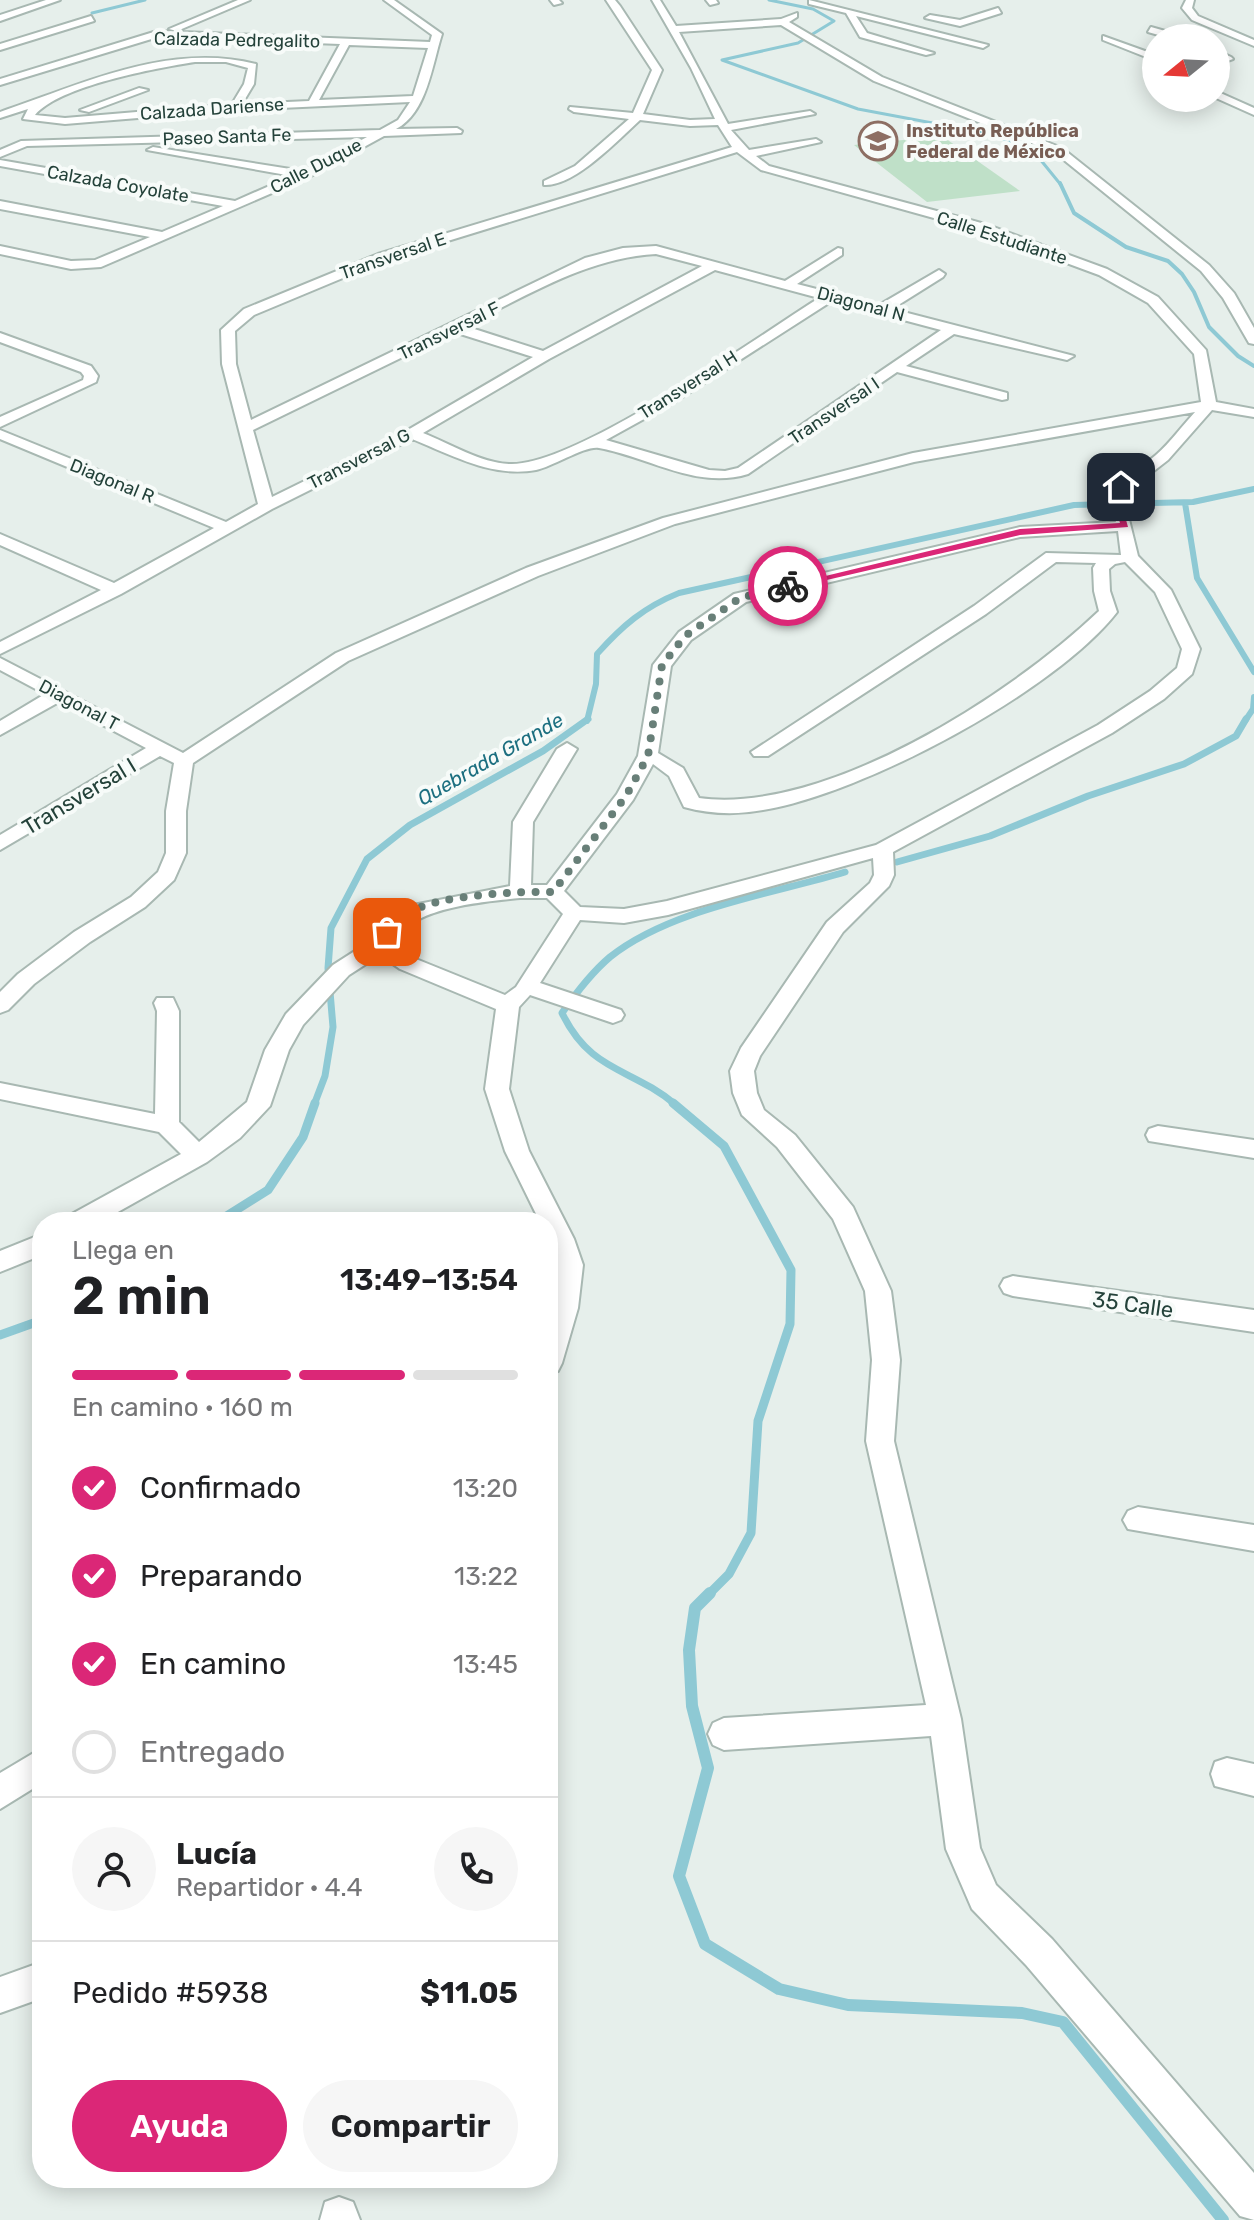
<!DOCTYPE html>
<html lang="es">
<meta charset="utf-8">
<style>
:root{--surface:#fff;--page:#f6f6f6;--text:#202124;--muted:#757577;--line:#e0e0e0;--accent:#db2777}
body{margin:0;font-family:Rubik,sans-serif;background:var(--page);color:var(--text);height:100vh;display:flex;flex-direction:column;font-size:30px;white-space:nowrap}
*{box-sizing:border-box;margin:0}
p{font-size:26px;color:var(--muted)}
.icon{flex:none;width:44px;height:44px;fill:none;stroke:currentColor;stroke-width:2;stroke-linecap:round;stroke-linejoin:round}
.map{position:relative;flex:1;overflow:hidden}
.panel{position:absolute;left:32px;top:1212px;width:526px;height:976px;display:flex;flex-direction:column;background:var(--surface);border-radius:32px;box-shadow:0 4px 20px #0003}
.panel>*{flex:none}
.needle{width:52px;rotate:252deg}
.buttons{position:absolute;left:1142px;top:24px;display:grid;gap:16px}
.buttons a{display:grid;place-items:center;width:88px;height:88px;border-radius:50%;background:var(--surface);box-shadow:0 4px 20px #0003;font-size:40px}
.pin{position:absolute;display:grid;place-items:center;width:68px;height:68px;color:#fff;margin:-34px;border-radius:16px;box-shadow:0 4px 12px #0006}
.courier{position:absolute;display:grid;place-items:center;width:80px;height:80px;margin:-40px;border:6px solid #db2777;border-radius:50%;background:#fff;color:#222;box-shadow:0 2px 10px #0007}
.overview em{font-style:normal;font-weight:600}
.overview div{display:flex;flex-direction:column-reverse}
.overview{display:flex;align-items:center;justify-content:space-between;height:136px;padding:0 40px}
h1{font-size:52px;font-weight:600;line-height:60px}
.bar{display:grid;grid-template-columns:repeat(4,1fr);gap:12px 8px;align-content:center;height:96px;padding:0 40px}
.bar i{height:10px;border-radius:6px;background:var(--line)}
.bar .on{background:var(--accent)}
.bar p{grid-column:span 4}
.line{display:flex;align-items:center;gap:20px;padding:0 40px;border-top:2px solid var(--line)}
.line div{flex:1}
.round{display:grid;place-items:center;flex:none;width:84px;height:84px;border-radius:42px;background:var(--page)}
ol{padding:0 40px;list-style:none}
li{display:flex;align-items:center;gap:24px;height:88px}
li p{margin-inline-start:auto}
li .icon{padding:8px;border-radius:50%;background:var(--accent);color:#fff;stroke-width:4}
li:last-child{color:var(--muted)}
li i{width:44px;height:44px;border:4px solid var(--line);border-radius:50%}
.button{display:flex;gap:16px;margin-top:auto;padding:16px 40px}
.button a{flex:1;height:92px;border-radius:48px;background:var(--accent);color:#fff;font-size:32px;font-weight:600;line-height:92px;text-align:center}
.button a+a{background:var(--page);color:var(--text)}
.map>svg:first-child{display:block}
.green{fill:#bfe0c8}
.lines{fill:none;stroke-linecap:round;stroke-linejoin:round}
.stream-far5{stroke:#8ec9d4;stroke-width:3}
.stream-far4{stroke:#8ec9d4;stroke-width:4}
.stream-far3{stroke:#8ec9d4;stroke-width:6}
.stream-far2{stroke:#8ec9d4;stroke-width:7}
.stream-far1{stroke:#8ec9d4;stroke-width:9}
.stream{stroke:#8ec9d4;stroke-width:12}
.minor-casing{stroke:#a8b8b2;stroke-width:4}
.minor{fill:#fff;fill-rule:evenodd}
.route{fill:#db2777}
.done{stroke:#687f78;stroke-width:8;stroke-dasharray:0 14.4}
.labels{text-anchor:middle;stroke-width:8;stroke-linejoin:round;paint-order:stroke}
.far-street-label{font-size:18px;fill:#24423a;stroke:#f7fbf9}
.far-education-label{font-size:18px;font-weight:bold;fill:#785e54;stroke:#f7fbf9;text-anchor:start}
.far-water-label{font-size:20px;font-style:italic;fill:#1c6f80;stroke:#f7fbf9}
.street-label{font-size:22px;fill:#24423a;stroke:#f7fbf9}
</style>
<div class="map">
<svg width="1254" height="2220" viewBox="0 0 1254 2220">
<rect width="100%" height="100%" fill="#e6efeb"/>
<path class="green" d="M 942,136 L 1020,191 L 927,202 L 854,145 Z"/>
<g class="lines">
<path class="stream-far5" d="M 769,0 L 813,9 L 834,21 L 798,43 L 722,60 L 858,109 L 975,131 L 1009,141 L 1035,153 L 1061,185
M 92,13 L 145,0"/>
<path class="stream-far4" d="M 1060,183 L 1074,213 L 1126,247 L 1168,261 L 1182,274 L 1194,292 L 1209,327 L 1238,356 L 1254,366"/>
<path class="stream-far3" d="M 1185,503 L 1197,578 L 1254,672
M 587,721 L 596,684 L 597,654 C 622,626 644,607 679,593 L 1074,505 L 1193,502 L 1254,489
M 1245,721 L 1253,709 L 1254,697"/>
<path class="stream-far2" d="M 897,862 L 990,836 L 1088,796 L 1184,764 L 1236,736 L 1246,719
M 314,1105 L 325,1076 L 333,1027 L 328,968 L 331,928 L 367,859 L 410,825 L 543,751 L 588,719
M 676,1105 C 631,1067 591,1073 562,1013 C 576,993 591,973 610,957 C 670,909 772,894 845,872"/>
<path class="stream-far1" d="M 673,1103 L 724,1146 L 791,1270 L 790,1324 L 758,1421 L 751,1533 L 729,1574 L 708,1595
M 217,1222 L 268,1190 L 303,1137 L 315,1103
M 0,1335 L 42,1320"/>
<path class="stream" d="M 710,1593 L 695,1608 L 689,1650 L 692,1706 L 708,1768 L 679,1876 L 705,1944 L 779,1989 L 848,2005 L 1022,2013 L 1063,2022 L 1223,2220"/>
<defs>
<path id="minor" d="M 46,0 L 60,0 L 0,21 L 0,15 Z
M 238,0 L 250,0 L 177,31 L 169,29 Z
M 384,0 L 394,0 L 442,34 C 432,65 427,113 396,129 L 457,128 L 462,131 L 461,133 L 384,136 L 309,177 L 101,267 L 71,269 L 0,254 L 0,246 L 71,261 L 95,260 L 150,237 L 0,209 L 0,201 L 162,232 L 223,206 L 0,166 L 0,160 L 235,201 L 292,176 L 147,150 L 153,147 L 303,171 L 367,137 L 27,146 L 0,157 L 0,150 L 21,141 L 380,130 L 398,120 L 410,102 L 235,110 L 65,124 L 23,119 L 28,109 L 0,118 L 0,112 C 83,84 168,42 256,64 L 254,84 L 242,104 L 309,101 L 340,44 L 158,37 L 0,85 L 0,79 L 157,31 L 430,42 L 432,35 ZM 349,45 L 428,48 L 413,96 L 319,100 ZM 195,62 L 226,62 L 248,68 L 244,84 L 232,104 L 65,118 L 35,115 C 59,86 156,68 195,62 Z
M 550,0 L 559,0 L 562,3 L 554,5 Z
M 606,0 L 615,0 L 620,6 L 662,70 L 643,114 L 690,120 L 715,119 L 691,68 L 652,0 L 660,0 L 676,26 L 781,19 L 797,13 L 797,17 L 789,22 L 882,77 L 1062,148 L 1209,265 L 1234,293 L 1254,328 L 1254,344 L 1249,343 L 1223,298 L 1201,271 L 1054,152 L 874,81 L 781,25 L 679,32 L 728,124 L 810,111 L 815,114 L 731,130 L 749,150 L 816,139 L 821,142 L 756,156 L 769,166 L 985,224 L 1107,269 L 1158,297 L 1206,350 L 1216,402 L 1254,409 L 1254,417 L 1212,410 L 1168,460 L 1123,495 L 1138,556 L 1171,590 L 1200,649 L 1192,674 L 1164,699 L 1112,733 L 893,852 L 894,875 L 889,886 L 843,932 L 760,1056 L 754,1071 L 757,1093 L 764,1110 L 795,1135 L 853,1207 L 891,1291 L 900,1360 L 894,1441 L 961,1719 L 980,1848 L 996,1885 L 1052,1939 L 1254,2173 L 1254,2220 L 1240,2216 L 1026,1965 L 972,1909 L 946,1849 L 931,1736 L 724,1750 L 713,1745 L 708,1734 L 713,1723 L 724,1718 L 926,1705 L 866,1441 L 872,1360 L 865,1291 L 833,1219 L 777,1147 L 742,1115 L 733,1093 L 730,1071 L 741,1048 L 827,922 L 870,883 L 874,875 L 873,858 L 668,915 L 624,923 L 580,920 L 540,983 L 621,1010 L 624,1015 L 621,1020 L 613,1023 L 530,995 L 519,1007 L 509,1089 L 529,1151 L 574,1239 L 583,1265 L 578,1308 L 562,1363 L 558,1371 L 548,1374 L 548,1320 L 557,1265 L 548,1239 L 548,1222 L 540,1222 L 505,1151 L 485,1089 L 496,1009 L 400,969 L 380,955 L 349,975 L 303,1025 L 289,1050 L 270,1106 L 240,1138 L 207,1162 L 100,1222 L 66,1222 L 70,1215 L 181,1154 L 159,1132 L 0,1099 L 0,1083 L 155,1114 L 157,1011 L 154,1003 L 157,998 L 173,998 L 179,1011 L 179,1122 L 199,1142 L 247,1102 L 265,1050 L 286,1014 L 333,965 L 372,940 L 379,927 L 403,907 L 510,886 L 513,822 L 557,749 L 567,743 L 577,749 L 533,822 L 531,885 L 547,885 L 617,794 L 638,756 L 653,665 L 679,632 L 734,594 L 1020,527 L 1116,522 L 1107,495 C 1120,477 1140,469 1156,455 C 1170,443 1182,426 1195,412 L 914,462 L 675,524 L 538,576 L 348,661 L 193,763 L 186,811 L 186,853 L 174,880 L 145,907 L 90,942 L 34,984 L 8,1010 L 0,1013 L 0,992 L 18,974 L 74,932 L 131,897 L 158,872 L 166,853 L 166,811 L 174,763 L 160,756 L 0,850 L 0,835 L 146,748 L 59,702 L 0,735 L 0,721 L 45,694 L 0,670 L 0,658 L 183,753 L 336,653 L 526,568 L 663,518 L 913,453 L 1201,402 L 1194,354 L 1148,303 L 1099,275 L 977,230 L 761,170 L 737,152 L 386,260 L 254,315 L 235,331 L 236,364 L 251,420 L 585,258 L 623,248 L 656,246 L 785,281 L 838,248 L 842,249 L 842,255 L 797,284 L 879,305 L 939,270 L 945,274 L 943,277 L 892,309 L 1074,356 L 1067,360 L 954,334 L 906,366 L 1007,393 L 1007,399 L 1002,400 L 897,372 L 748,474 C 697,490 649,457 599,448 C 586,445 552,467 536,470 C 492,478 452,455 412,439 L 272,509 L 121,594 L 0,654 L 0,642 L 101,590 L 0,545 L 0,534 L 114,583 L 214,528 L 0,439 L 0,430 L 226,522 L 258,504 L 222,364 L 221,330 L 244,309 L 378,254 L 732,147 L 718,125 L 690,126 L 640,120 C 618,140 574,187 544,185 L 544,181 L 575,166 L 629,119 L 574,112 L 569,109 L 570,107 L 633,113 L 652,70 ZM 656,254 L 702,266 L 543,351 L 465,326 C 527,296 586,258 656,254 ZM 715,270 L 819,298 C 759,336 573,468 509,464 C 481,463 449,443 423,433 L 549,359 ZM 832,301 L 941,330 L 738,468 L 725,471 L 709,470 L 606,440 L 673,403 ZM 454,332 L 533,357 L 406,431 L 272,497 L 253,430 ZM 1118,531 L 1121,555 L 1046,553 L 974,606 L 751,752 L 754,756 L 768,756 L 986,614 L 1056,562 L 1096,563 L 1093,568 L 1094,591 L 1099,611 C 1011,695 825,815 699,798 L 683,768 L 658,753 L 671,666 L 691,640 L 746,602 L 1020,537 ZM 1125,562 L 1155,592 L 1182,649 L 1177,668 L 1150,691 L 1098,725 L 876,845 L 667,901 L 624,909 L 580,907 L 564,891 L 633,800 L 653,764 L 669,776 L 684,807 C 709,814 737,815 763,810 C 862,794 1055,692 1117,612 L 1110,591 L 1109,569 L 1115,564 ZM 520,898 L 547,898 L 563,914 L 516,987 L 505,995 L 416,959 L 392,943 C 411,907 483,902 520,898 Z
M 706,0 L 716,0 L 718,3 L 710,5 Z
M 809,0 L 988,45 L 983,48 L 856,16 L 867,33 L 934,53 L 926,55 L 860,37 L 846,13 L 809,4 Z
M 1186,0 L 1194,0 L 1192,8 L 1198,16 L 1254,40 L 1254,46 L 1192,20 L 1182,8 Z
M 998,8 L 1001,13 L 960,26 L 925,18 L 930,15 L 960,20 Z
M 91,16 L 94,21 L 0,50 L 0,44 Z
M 1151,27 L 1183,36 L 1185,38 L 1169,38 L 1148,32 Z
M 1103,36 L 1156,55 L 1156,61 L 1103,40 Z
M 1216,50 L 1231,57 L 1233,59 L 1216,65 L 1216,59 L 1219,58 Z
M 139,88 L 148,90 L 89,112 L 80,110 Z
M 1216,91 L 1254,108 L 1254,115 L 1216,98 Z
M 0,333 L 91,366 L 98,376 L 96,382 L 0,427 L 0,417 L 83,380 L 84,376 L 81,372 L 0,342 Z
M 1158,1126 L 1254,1140 L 1254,1158 L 1149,1141 L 1146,1135 L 1149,1129 Z
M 42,1234 L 42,1255 L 0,1272 L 0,1251 Z
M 1013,1276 L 1254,1310 L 1254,1332 L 1013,1296 L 1004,1293 L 1000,1286 L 1004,1279 Z
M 1138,1507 L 1254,1525 L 1254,1551 L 1128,1529 L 1123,1520 L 1128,1511 Z
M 42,1748 L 42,1783 L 0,1809 L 0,1773 Z
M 1227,1758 L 1254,1764 L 1254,1796 L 1215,1786 L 1211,1774 L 1215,1762 Z
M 42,1962 L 42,1998 L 0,2013 L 0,1977 Z
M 339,2197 L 353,2202 L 360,2220 L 320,2220 L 325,2202 Z"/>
</defs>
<use href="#minor" class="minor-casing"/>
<use href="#minor" class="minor"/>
</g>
<path class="route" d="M 1121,485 L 1125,487 L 1119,495 L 1128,527 L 1020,535 L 788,589 L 784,586 L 1020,529 L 1120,523 L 1111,495 Z"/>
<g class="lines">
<path class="done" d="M 387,932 C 394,926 402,917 411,912 C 437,895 521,891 553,892 L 626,796 L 648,756 L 662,665 L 685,636 L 740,598 L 788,586"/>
</g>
<defs>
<symbol id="school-ring" viewBox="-11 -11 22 22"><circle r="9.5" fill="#f7fbf9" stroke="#8d6e63" stroke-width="1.5"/><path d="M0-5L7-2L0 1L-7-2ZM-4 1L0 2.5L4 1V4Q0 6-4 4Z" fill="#8d6e63"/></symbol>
</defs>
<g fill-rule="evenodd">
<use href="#school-ring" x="856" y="119" width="44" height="44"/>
</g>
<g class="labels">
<g class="far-street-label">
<text transform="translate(237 40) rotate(1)" y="6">Calzada Pedregalito</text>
<text transform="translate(212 109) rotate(-4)" y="6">Calzada Dariense</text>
<text transform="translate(227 137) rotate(-2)" y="6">Paseo Santa Fe</text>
<text transform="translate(316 166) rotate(-27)" y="6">Calle Duque</text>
<text transform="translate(118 184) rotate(10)" y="6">Calzada Coyolate</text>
<text transform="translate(1002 238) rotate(18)" y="6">Calle Estudiante</text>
<text transform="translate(393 256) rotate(-19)" y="6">Transversal E</text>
<text transform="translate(861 304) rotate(15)" y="6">Diagonal N</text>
<text transform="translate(449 331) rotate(-26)" y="6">Transversal F</text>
<text transform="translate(688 385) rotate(-32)" y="6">Transversal H</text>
<text transform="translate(834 411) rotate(-34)" y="6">Transversal I</text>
<text transform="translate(359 459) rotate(-27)" y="6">Transversal G</text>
<text transform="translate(112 481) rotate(22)" y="6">Diagonal R</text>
<text transform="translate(79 705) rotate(28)" y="6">Diagonal T</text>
</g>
<g class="far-education-label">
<text x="906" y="137">Instituto República<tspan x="906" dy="21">Federal de México</tspan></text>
</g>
<g class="far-water-label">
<text transform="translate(490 759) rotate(-30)" y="7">Quebrada Grande</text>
</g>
<g class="street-label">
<text transform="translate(79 796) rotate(-31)" y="8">Transversal I</text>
<text transform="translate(1133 1304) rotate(8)" y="8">35 Calle</text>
</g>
</g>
</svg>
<div class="buttons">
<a><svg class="needle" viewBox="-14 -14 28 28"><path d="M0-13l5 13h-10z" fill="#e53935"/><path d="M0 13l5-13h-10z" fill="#757577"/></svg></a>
</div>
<div class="pin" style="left:387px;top:932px;background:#ea580c"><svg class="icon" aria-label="bag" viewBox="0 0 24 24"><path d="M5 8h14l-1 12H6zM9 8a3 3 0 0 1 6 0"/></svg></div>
<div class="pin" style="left:1121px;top:487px;background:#1f2937"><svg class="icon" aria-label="home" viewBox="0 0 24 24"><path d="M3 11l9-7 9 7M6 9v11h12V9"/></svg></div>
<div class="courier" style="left:788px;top:586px"><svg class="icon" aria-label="bike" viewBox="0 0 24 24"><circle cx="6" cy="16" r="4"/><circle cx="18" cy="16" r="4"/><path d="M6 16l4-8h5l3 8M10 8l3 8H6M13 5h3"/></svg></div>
<section class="panel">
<div class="overview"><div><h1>2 min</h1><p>Llega en</p></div><em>13:49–13:54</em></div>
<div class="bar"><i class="on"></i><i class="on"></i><i class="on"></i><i></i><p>En camino · 160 m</p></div>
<ol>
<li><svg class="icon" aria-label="check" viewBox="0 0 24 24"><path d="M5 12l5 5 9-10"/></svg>Confirmado<p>13:20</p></li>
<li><svg class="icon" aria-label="check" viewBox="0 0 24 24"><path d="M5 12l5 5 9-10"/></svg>Preparando<p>13:22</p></li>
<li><svg class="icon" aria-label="check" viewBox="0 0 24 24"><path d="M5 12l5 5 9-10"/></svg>En camino<p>13:45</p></li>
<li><i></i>Entregado</li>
</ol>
<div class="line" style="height:144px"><a class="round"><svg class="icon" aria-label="person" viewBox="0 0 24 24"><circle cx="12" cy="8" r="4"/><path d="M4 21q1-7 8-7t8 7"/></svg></a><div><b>Lucía</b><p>Repartidor · 4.4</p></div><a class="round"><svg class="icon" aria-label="phone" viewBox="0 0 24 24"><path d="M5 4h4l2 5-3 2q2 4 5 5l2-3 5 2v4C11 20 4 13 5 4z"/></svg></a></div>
<div class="line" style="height:104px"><div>Pedido #5938</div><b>$11.05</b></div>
<div class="button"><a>Ayuda</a><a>Compartir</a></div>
</section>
</div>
